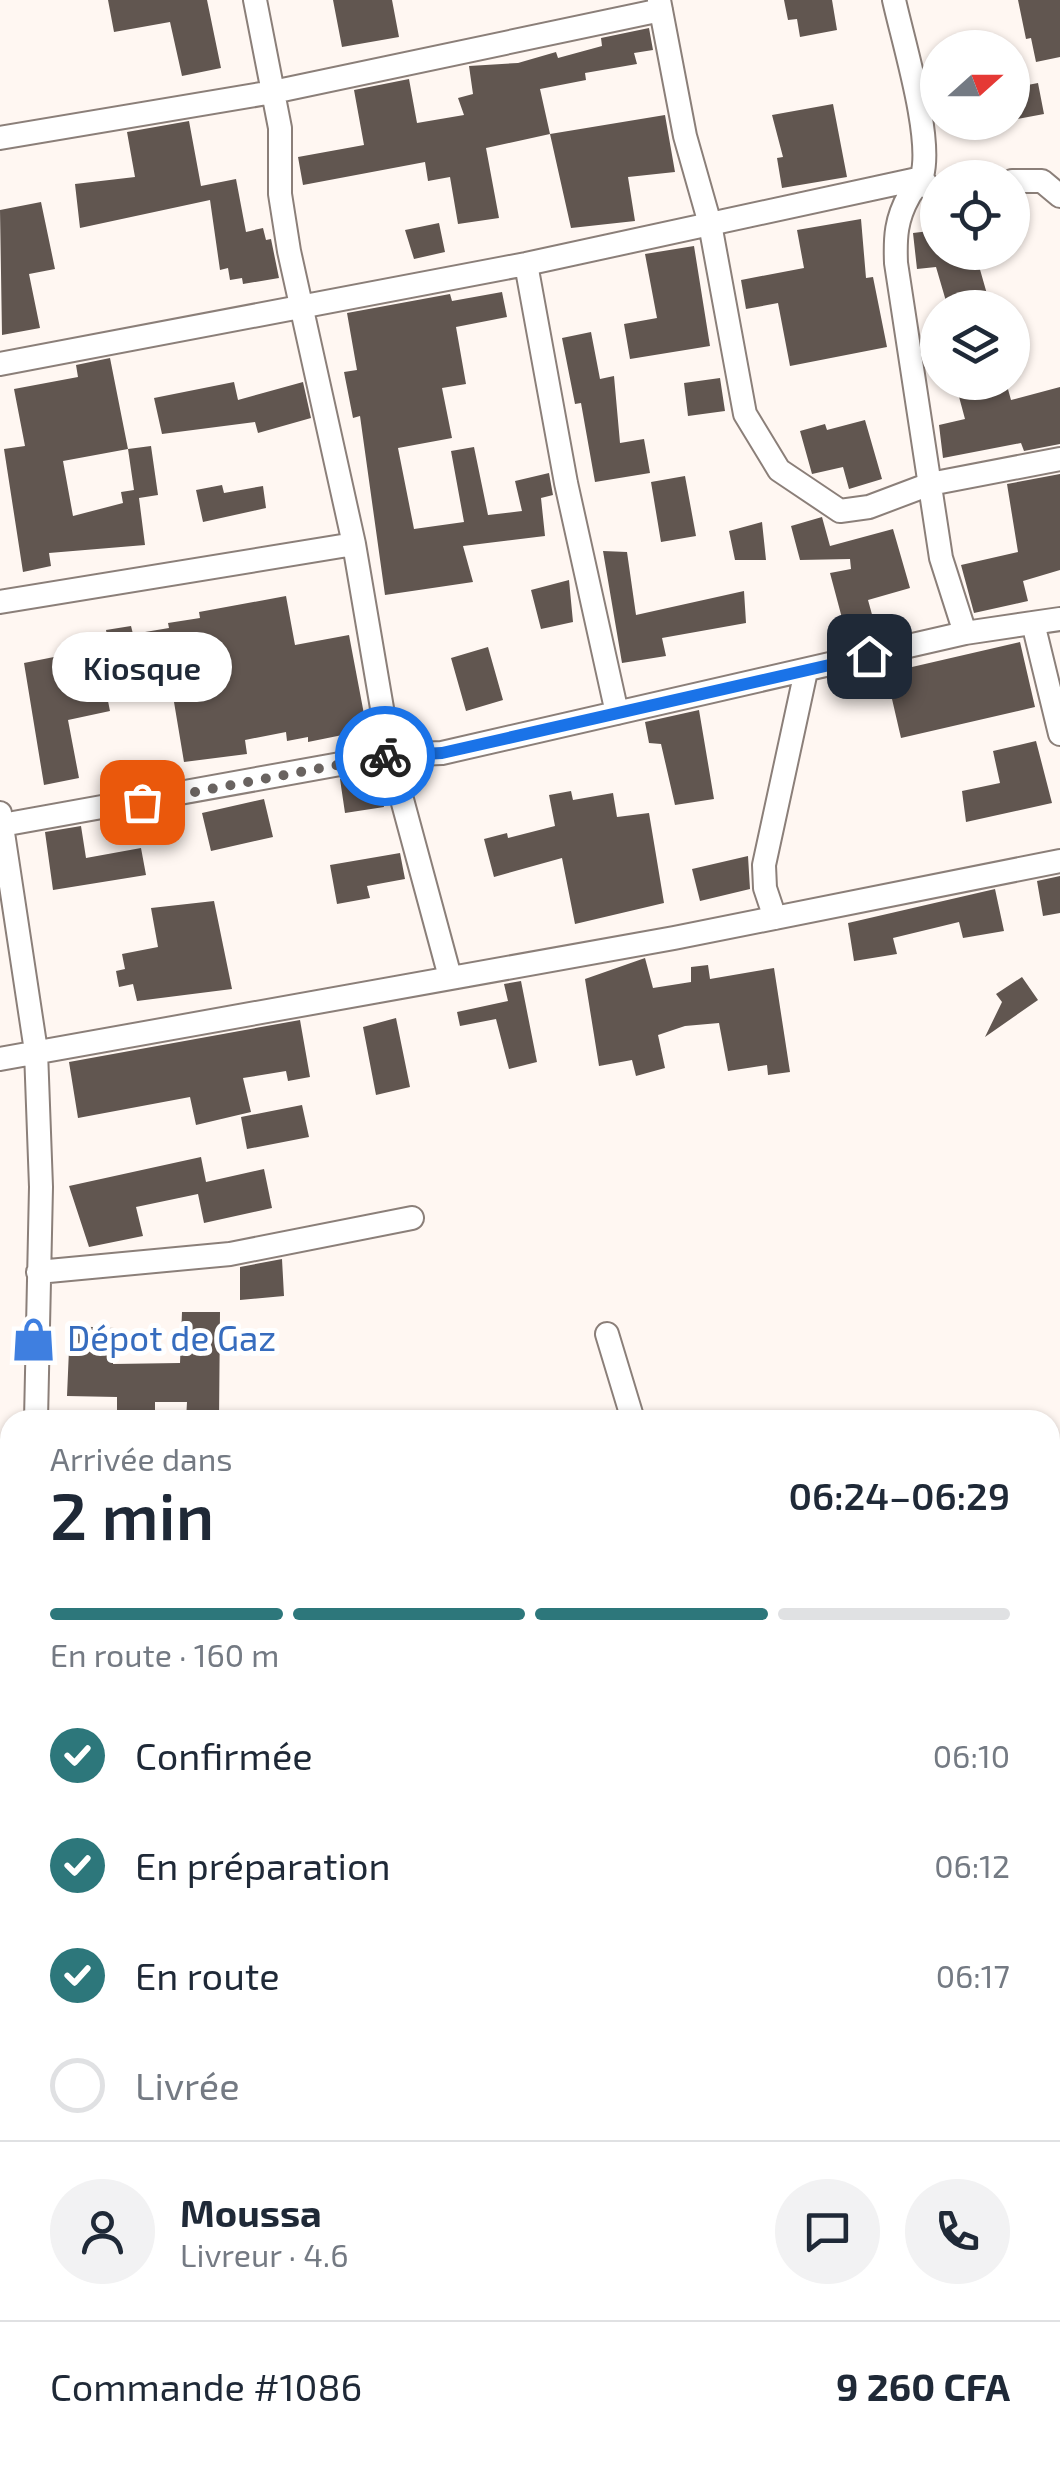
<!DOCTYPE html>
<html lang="fr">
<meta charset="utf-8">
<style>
:root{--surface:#fff;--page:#f2f2f3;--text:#1f2937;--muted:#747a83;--line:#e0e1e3;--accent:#2d777b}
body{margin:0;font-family:"Exo 2",sans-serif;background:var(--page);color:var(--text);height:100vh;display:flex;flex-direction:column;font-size:38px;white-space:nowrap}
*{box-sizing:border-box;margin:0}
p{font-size:32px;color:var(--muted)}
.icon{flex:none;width:55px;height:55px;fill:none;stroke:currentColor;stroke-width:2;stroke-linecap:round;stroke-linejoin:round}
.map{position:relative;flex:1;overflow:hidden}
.details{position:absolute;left:0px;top:1410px;width:1060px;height:1062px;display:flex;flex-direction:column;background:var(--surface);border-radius:30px 30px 0 0;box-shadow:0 2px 8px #0004}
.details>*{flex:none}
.needle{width:65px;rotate:69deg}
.tools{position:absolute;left:920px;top:30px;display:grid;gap:20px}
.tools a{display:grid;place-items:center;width:110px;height:110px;border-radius:50%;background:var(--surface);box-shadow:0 2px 8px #0004;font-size:50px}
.pin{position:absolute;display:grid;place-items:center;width:85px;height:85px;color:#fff;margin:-42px;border-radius:20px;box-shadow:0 5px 15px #0006}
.courier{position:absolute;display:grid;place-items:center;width:100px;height:100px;margin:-50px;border:8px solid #1a73e8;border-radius:50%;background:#fff;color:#222;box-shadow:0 2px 12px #0007}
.bubble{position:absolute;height:70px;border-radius:35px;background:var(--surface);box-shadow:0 2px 8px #0004;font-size:32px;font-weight:600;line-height:70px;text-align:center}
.overview em{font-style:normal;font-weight:600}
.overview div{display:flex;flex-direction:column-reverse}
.overview{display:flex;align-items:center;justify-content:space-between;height:170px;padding:0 50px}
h1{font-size:65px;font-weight:600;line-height:75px}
.bar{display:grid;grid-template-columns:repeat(4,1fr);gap:15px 10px;align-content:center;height:120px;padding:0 50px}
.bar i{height:12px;border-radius:8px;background:var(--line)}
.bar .selected{background:var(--accent)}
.bar p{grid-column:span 4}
.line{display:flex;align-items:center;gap:25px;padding:0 50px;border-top:2px solid var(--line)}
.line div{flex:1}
.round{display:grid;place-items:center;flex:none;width:105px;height:105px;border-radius:52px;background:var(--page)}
ol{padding:0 50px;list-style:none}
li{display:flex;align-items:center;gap:30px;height:110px}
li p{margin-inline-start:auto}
li .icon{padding:10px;border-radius:50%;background:var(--accent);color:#fff;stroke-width:4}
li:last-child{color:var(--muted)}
li i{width:55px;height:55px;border:5px solid var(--line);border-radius:50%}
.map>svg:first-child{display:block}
.building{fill:#615650;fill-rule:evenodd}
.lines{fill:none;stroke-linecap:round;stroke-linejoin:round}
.minor-casing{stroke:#8b7f79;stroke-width:26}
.minor{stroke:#fff;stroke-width:22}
.done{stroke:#696360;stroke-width:10;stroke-dasharray:0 18}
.route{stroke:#1a73e8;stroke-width:12}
.labels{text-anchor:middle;stroke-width:10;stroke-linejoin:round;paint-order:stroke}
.shop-label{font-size:35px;fill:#366cbe;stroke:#fff;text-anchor:start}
</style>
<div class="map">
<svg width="1060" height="2471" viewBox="0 0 1060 2471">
<rect width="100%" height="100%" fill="#fff7f2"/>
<path class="building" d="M 108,0 L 207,0 L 221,68 L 182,76 L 170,22 L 114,32 Z
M 333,0 L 392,0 L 399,37 L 342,47 Z
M 784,0 L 832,0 L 837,30 L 800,37 L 797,19 L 788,20 Z
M 1018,0 L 1060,0 L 1060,57 L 1036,62 L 1031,38 L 1026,39 Z
M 649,28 L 653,50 L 634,53 L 637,64 L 585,73 L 586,80 L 540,89 L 550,134 L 486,148 L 499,218 L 458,224 L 450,177 L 428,181 L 425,162 L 303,185 L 298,157 L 364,145 L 354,90 L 409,79 L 417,123 L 464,115 L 458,98 L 473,94 L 469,66 L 518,63 L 556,52 L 558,58 L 602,46 L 601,38 Z
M 1038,83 L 1044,114 L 1012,120 L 1012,88 Z
M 833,104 L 847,177 L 782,188 L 777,158 L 783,157 L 772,115 Z
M 665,115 L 675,172 L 628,177 L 635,221 L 571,228 L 550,134 Z
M 189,121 L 201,186 L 236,179 L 246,232 L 263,228 L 266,240 L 271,239 L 279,278 L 243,284 L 242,278 L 230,280 L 228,268 L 220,270 L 210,200 L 80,228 L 75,184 L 135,177 L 127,132 Z
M 41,202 L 55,269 L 29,274 L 40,328 L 2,335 L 0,210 Z
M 861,219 L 866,278 L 873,277 L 887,347 L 790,366 L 778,303 L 746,309 L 741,280 L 804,268 L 797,230 Z
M 439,223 L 445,252 L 414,259 L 405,230 Z
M 938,230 L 938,252 L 975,252 L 991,308 L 948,308 L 936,267 L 917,269 L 913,233 Z
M 694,246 L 710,346 L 630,359 L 624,324 L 657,318 L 645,254 Z
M 502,292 L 507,317 L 456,327 L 466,384 L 442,388 L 452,438 L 398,448 L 414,529 L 464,522 L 451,451 L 474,447 L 488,515 L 522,511 L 515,481 L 549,473 L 553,495 L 541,498 L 545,536 L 463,546 L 473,582 L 385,595 L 360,416 L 353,418 L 344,372 L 357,370 L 347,313 L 450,294 L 452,301 Z
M 591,332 L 600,379 L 614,376 L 620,443 L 644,439 L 650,473 L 595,482 L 581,403 L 575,404 L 562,338 Z
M 110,358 L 128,449 L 151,446 L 158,495 L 139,498 L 145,545 L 49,553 L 51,566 L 23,572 L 4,449 L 25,446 L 14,389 L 78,377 L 76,365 ZM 128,449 L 134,490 L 121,492 L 123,503 L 73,516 L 63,461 Z
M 720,378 L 725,411 L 688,416 L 684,383 Z
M 234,382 L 238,400 L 303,382 L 311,418 L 258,433 L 255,422 L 162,434 L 154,398 Z
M 955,382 L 1006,382 L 1011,400 L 1060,387 L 1060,444 L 1024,451 L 1021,443 L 943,458 L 939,425 L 965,419 Z
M 865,420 L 882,479 L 849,489 L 843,467 L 812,474 L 800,431 L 825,424 L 827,430 Z
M 1060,474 L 1060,570 L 1023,581 L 1028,601 L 974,613 L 961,565 L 1018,552 L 1007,484 Z
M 685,476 L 696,536 L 661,542 L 651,482 Z
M 222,485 L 224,493 L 263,486 L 266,508 L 203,522 L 196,490 Z
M 822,517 L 830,546 L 893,529 L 910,588 L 868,600 L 876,629 L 847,637 L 830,573 L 851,569 L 850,559 L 800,560 L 791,526 Z
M 762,522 L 766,560 L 735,560 L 729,531 Z
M 603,551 L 627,552 L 636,615 L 744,591 L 746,623 L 662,638 L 666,656 L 622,663 Z
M 569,580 L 573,622 L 541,629 L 531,590 Z
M 286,596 L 295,645 L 349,635 L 367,730 L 308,742 L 308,737 L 287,741 L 286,732 L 245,740 L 247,754 L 184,762 L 172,690 L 108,701 L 110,711 L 68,720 L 79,778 L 44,785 L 24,663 L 109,646 L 106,630 L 131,626 L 133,634 L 169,628 L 168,623 L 200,618 L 199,612 Z
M 1020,642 L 1035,707 L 901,738 L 886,673 Z
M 488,647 L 503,700 L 466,711 L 451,658 Z
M 699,710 L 714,799 L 675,805 L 661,744 L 649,743 L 645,722 Z
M 1036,741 L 1052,803 L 966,822 L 962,791 L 1000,783 L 993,751 Z
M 378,772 L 384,807 L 345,813 L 340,779 Z
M 571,791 L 573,800 L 613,793 L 617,817 L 649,813 L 664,903 L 575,924 L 562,858 L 494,877 L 484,839 L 507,833 L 508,838 L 555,826 L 549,795 Z
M 264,799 L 273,837 L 211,851 L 202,813 Z
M 81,826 L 86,858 L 141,848 L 146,875 L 53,890 L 45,832 Z
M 400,853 L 405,879 L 367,886 L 370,898 L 337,904 L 330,865 Z
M 748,856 L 750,889 L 700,901 L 692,869 Z
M 1060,876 L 1060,913 L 1043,916 L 1037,881 Z
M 995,889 L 1004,931 L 963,938 L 959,922 L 893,938 L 897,954 L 854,961 L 848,923 Z
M 214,901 L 232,989 L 137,1001 L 133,984 L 119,987 L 116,971 L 125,969 L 122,954 L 158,947 L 151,908 Z
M 645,958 L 653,988 L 691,982 L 691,967 L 708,965 L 710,979 L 774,968 L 790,1072 L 768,1075 L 767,1065 L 728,1071 L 719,1023 L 685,1026 L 658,1035 L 665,1068 L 636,1076 L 632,1060 L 599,1066 L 585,979 Z
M 1022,977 L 1038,1000 L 985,1037 L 1002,1002 L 996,994 Z
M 521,981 L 537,1062 L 509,1069 L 496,1019 L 460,1026 L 457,1012 L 508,1001 L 504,984 Z
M 396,1018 L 410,1087 L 376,1095 L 363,1027 Z
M 300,1020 L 310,1077 L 288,1081 L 286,1071 L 243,1078 L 251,1112 L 196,1125 L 190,1097 L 78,1118 L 69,1062 Z
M 302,1105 L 309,1137 L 247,1149 L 241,1117 Z
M 201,1157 L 206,1182 L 264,1169 L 272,1208 L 204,1223 L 198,1194 L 136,1207 L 143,1236 L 89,1247 L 69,1186 Z
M 282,1259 L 284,1296 L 240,1300 L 240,1267 Z
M 182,1312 L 220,1312 L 219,1420 L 186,1420 L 187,1402 L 155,1402 L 155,1420 L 117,1420 L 117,1397 L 67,1396 L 70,1326 L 114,1328 L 113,1364 L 180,1363 Z"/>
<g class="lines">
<defs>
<path id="minor" d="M 255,0 L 280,128 L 280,194 L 289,251 L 354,544 L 390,755 L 450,977
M 659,0 L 685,136 L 710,224 L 745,414 L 779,470 L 840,511 L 869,507 L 930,484 L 1060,459
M 894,0 C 903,41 933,138 922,176 C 920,183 912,190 909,196 C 896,219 895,237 896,263 L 941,558 L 965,633
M 0,138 L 273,92 L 661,10
M 1012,181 L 1042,181 L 1060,196
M 526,264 L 566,483 L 617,713
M 0,364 L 526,264 L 922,178 L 929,188 L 938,190
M 0,602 L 354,544
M 1033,623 L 1060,734
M 0,813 L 36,1051 L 41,1187 L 36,1420
M 2,825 L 390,755 L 442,753 L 965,633 L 1060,619
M 775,918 L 765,888 L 764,865 L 806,671
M 0,1059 L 674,938 L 1060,861
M 38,1272 L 230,1254 L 412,1218
M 607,1334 L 633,1420
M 1050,1532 L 1060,1529
M 0,1667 L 10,1665
M 1050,1781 L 1060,1778
M 0,1871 L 10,1868
M 0,2127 L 10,2125
M 1050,2404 L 1060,2403
M 130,2462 L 131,2471"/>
</defs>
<use href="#minor" class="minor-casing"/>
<use href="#minor" class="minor"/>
</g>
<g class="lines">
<path class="done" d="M 142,802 L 385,756"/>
<path class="route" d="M 385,756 L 442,753 L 869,656"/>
</g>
<defs>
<symbol id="shop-bare" viewBox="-9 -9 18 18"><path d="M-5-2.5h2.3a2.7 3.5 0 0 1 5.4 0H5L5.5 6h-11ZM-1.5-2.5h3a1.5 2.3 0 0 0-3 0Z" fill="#3f7fe0" stroke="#fff" stroke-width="2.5" paint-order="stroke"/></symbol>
</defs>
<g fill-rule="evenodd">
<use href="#shop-bare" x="2" y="1308" width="63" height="63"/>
</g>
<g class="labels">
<g class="shop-label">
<text x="67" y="1351">Dépot de Gaz</text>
</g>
</g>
</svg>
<div class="tools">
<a><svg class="needle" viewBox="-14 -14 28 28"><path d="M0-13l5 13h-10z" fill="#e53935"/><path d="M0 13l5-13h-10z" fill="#747a83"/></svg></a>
<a><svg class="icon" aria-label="locate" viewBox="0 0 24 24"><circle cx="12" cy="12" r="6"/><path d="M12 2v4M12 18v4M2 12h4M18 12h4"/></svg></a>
<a><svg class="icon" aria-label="layers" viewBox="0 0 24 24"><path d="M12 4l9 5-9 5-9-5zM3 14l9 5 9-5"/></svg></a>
</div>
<div class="pin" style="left:142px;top:802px;background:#ea580c"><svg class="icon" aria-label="bag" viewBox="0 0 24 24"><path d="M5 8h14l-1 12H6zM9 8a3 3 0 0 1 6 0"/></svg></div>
<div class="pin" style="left:869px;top:656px;background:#1f2937"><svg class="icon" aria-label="home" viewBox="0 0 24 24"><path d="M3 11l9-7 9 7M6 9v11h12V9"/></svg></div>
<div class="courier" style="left:385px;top:756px"><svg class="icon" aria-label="bike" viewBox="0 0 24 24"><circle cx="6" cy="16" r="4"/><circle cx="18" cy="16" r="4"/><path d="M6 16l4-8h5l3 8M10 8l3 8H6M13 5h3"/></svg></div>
<div class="bubble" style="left:52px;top:632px;width:180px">Kiosque</div>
<section class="details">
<div class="overview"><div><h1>2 min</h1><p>Arrivée dans</p></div><em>06:24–06:29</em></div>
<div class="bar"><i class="selected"></i><i class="selected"></i><i class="selected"></i><i></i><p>En route · 160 m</p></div>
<ol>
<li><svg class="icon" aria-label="check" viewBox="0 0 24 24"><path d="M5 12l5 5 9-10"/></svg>Confirmée<p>06:10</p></li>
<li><svg class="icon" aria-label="check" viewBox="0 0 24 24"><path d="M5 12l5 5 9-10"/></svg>En préparation<p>06:12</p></li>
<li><svg class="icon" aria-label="check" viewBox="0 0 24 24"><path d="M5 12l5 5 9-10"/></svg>En route<p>06:17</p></li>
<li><i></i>Livrée</li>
</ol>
<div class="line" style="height:180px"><a class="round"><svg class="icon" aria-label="person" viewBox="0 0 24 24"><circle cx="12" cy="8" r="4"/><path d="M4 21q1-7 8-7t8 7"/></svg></a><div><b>Moussa</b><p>Livreur · 4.6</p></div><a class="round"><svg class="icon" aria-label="chat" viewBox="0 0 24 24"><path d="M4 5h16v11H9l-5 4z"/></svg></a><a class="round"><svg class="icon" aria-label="phone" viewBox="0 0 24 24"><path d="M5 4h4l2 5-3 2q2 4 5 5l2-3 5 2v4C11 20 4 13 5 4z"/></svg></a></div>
<div class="line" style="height:130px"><div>Commande #1086</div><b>9 260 CFA</b></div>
</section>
</div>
